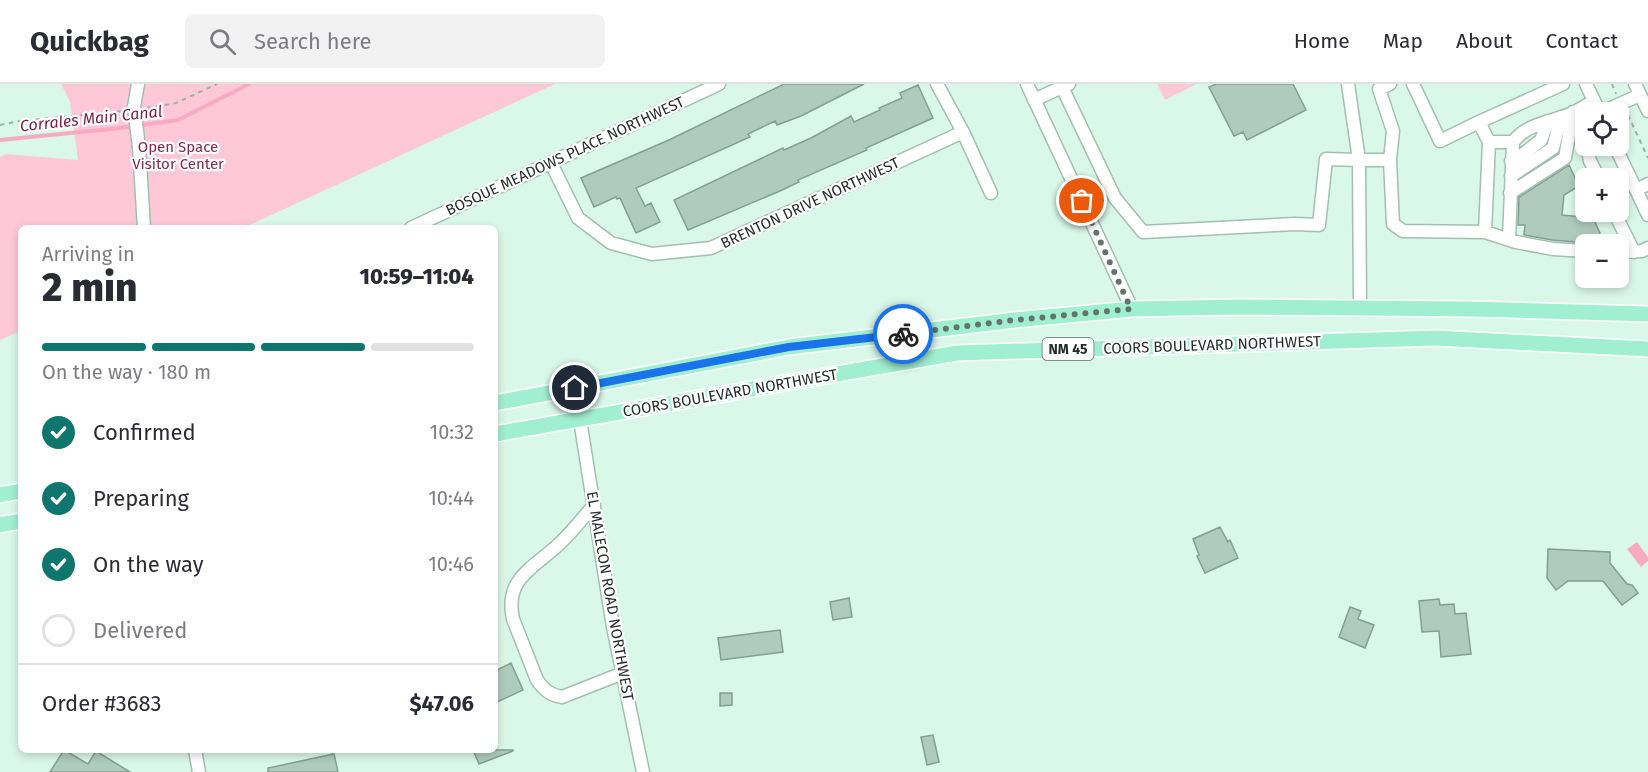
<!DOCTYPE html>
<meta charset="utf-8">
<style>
:root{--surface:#fff;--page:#f2f2f3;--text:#2b2b33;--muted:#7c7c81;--line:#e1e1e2;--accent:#0f766e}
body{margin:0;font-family:"Fira Sans",sans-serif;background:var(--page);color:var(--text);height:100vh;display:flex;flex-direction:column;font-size:22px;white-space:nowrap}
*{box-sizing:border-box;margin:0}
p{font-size:20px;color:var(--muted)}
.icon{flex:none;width:33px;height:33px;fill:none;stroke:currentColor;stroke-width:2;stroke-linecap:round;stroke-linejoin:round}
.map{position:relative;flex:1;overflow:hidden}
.drawer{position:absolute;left:18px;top:141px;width:480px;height:528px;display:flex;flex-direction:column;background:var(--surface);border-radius:9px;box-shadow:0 3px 9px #0003}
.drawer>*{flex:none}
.fabs{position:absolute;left:1575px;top:18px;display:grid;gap:12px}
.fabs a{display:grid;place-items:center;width:54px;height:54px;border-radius:9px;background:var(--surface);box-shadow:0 3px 9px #0003;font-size:30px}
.pin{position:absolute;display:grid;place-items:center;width:51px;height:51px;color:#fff;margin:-26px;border:3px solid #fff;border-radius:50%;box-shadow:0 2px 6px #0007}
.courier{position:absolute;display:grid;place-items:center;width:60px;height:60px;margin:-30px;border:4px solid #1a73e8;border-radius:50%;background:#fff;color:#222;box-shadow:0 2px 8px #0007}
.summary em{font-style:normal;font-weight:800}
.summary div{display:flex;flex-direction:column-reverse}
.summary{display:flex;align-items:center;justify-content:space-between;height:102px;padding:0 24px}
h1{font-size:39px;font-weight:800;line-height:45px}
.bar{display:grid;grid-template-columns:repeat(4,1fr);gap:9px 6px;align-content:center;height:72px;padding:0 24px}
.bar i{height:8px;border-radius:4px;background:var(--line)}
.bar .current{background:var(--accent)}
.bar p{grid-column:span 4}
.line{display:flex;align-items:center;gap:15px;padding:0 24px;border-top:2px solid var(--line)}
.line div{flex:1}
ol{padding:0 24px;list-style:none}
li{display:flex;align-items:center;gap:18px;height:66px}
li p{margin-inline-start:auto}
li .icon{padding:6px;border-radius:50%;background:var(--accent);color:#fff;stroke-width:4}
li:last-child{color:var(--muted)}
li i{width:33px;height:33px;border:3px solid var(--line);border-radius:50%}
header{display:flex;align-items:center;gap:36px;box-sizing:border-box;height:84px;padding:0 30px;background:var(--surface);border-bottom:2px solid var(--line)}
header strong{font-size:28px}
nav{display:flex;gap:33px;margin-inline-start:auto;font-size:21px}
.search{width:420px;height:54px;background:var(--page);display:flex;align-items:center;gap:15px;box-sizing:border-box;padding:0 21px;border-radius:9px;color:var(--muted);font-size:22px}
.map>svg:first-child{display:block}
.green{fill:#ffc8d8}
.water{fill:#f8aac3}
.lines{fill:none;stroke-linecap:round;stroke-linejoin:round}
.stream{stroke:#f8aac3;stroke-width:4}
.building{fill:#aecbbe;stroke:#839f92;stroke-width:1.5}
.minor-casing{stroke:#a2bfb1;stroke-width:15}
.major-casing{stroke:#fff;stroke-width:18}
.path{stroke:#9bb2a7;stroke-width:2;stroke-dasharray:4.5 4.5;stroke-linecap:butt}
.minor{stroke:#fff;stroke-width:12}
.major{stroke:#a1efd2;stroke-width:15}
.minor-bridge-casing{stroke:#a2bfb1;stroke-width:15;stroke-linecap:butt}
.minor-bridge{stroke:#fff;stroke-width:12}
.done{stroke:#62746c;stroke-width:6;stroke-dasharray:0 10.8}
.route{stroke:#1a73e8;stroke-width:8}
.labels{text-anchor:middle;stroke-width:4.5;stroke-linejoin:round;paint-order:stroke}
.shield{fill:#fff;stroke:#646c68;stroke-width:1.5}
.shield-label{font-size:14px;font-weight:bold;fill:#222d28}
.park-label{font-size:15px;fill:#82294d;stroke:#fff}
.street-label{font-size:15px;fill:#222d28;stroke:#fff}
.water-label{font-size:16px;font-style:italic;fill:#781f45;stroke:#fff}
</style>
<header>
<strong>Quickbag</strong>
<div class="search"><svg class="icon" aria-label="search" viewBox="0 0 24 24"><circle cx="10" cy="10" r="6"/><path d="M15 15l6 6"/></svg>Search here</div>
<nav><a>Home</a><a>Map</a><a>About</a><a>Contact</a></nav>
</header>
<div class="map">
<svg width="1648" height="688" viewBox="0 0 1648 688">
<rect width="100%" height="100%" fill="#daf8ea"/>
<path class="green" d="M 61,0 L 555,0 L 243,144 L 21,144 L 21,247 L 0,256 L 0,73 L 6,70 L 78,76 L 70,18 Z
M 1157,0 L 1197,0 L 1165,16 Z"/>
<path class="water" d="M 1637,458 L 1648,473 L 1648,477 L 1641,483 L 1627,465 Z"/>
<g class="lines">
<path class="stream" d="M 0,56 L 121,44 L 178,36 L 249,0"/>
</g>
<path class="building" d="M 784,0 L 864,0 L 801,32 L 777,41 L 775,37 L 748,50 L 750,53 L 636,104 L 645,122 L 651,119 L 660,138 L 636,149 L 620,114 L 617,115 L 616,113 L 594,123 L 581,94 L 669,56 Z
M 1216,0 L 1293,0 L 1306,26 L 1247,56 L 1243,48 L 1234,52 L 1209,3 Z
M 918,1 L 933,34 L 866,64 L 867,66 L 798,96 L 799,98 L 780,107 L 688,146 L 674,116 L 783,64 L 784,66 L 811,54 L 851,32 L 854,38 L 880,26 L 879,24 L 902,14 L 900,9 Z
M 1569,81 L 1579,102 L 1564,111 L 1562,131 L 1593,134 L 1600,149 L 1599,160 L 1552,156 L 1524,151 L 1525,141 L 1518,141 L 1519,113 Z
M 1220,443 L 1228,458 L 1230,456 L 1238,474 L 1205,489 L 1197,472 L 1199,471 L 1193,455 Z
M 1548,465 L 1610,468 L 1610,479 L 1627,500 L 1632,501 L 1638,509 L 1622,521 L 1603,497 L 1568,497 L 1556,506 L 1547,494 Z
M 849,514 L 852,533 L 833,536 L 830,518 Z
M 1439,515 L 1440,521 L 1454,520 L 1455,530 L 1466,529 L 1471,570 L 1441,573 L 1439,547 L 1422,548 L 1419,517 Z
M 1350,523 L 1361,527 L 1358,535 L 1374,541 L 1365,564 L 1339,553 Z
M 780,546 L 783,568 L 721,576 L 718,554 Z
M 511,579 L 523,606 L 495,619 L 495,587 Z
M 720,609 L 732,609 L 732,621 L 720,622 Z
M 933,651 L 939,678 L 927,681 L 921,653 Z
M 64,666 L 88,680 L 96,667 L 130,688 L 50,688 Z
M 473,666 L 513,666 L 513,667 L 479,680 Z
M 334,670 L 338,688 L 268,688 L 268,684 Z"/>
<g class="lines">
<defs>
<path id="minor" d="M 937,0 L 963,48 L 991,109
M 1027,0 L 1132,225
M 1069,0 L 1062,3 L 1115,114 L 1143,148 L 1295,140 L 1319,141 L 1326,75 L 1359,76 L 1360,224
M 1348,0 L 1359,76 L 1390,76
M 1390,0 L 1379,5 L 1393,47 L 1390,76 L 1393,140 L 1403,147 L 1485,148 L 1489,58 L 1479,38 L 1440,57 L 1413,0
M 1586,0 L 1597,23
M 1635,0 L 1648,27
M 1034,16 L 1062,3 L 1060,0
M 134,23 L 138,0
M 1602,28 L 1640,11
M 1479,38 L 1563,0
M 1489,58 L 1513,58
M 1587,62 L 1590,77 L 1599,94
M 1615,62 L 1648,131
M 139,63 L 144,144
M 1511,77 L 1517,75 L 1541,56 L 1548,37
M 551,79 L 578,134 L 611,159 L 652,170 L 711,164 L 963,48
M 1511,92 L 1553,64 L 1561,33
M 1636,106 L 1648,100
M 1510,109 L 1565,74 L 1573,28
M 1614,128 L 1634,168
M 411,144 L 719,0
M 1485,148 L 1516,158 L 1553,165 L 1586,167
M 1509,155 L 1513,58 C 1527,39 1552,38 1573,29 C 1580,25 1587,21 1594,17
M 1618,168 L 1642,167 L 1648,164
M 580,336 L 613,543 L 643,688
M 594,421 C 583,434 572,448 559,460 C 534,484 504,494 513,535 L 537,596 C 544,606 550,611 562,613 L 623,589
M 195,666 L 199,688"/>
<path id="major" d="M 495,319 L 789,263 L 1015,236 L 1132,225 L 1237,223 L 1469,225 L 1648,230
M 495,350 L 957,269 L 1435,254 L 1648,265
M 0,411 L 21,407
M 0,441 L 21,437"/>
</defs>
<use href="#minor" class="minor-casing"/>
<use href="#major" class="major-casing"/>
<path class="path" d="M 1612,0 L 1616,10
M 147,24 L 176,19 L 217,0
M 1628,31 L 1648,74
M 0,41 L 20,37 L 123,27"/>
<use href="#minor" class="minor"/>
<use href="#major" class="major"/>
<defs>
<path id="minor-bridge" d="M 134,23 L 139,63"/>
</defs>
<use href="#minor-bridge" class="minor-bridge-casing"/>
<use href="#minor-bridge" class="minor-bridge"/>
</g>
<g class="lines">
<path class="done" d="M 903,250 L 1015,236 L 1131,225 L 1082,117"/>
<path class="route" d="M 575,304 L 789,263 L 903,250"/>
</g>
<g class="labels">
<rect class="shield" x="1042.5" y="254" width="51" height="22" rx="4.5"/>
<g class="shield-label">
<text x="1068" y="270">NM 45</text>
</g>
<g class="park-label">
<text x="178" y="68">Open Space<tspan x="178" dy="17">Visitor Center</tspan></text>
</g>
<g class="street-label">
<text transform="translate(565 72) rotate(-25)" y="5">BOSQUE MEADOWS PLACE NORTHWEST</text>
<text transform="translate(810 119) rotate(-25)" y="5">BRENTON DRIVE NORTHWEST</text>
<text transform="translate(1212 261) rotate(-2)" y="5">COORS BOULEVARD NORTHWEST</text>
<text transform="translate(730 309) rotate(-10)" y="5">COORS BOULEVARD NORTHWEST</text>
<text transform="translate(610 512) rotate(80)" y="5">EL MALECON ROAD NORTHWEST</text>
</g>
<g class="water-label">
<text transform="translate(91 34) rotate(-6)" y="6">Corrales Main Canal</text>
</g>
</g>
</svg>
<div class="fabs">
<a><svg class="icon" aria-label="locate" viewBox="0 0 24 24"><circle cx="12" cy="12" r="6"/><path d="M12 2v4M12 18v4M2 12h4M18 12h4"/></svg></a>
<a>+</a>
<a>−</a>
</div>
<div class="pin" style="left:1082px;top:117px;background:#ea580c"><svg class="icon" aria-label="bag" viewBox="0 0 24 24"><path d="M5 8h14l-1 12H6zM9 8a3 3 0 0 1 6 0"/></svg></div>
<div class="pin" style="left:575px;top:304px;background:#1f2937"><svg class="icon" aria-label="home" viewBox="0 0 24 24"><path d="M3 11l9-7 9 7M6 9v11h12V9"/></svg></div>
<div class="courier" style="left:903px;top:250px"><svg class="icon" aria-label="bike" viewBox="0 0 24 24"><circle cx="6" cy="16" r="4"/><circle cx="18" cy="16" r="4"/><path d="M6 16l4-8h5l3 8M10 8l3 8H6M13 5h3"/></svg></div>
<section class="drawer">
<div class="summary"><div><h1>2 min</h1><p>Arriving in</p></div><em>10:59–11:04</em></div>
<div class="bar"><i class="current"></i><i class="current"></i><i class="current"></i><i></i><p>On the way · 180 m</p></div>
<ol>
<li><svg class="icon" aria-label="check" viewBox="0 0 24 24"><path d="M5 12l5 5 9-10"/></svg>Confirmed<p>10:32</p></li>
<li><svg class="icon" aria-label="check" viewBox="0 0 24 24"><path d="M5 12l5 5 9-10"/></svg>Preparing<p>10:44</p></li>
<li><svg class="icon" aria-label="check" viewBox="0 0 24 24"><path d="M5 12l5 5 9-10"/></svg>On the way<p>10:46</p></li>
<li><i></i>Delivered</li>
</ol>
<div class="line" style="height:78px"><div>Order #3683</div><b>$47.06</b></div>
</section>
</div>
